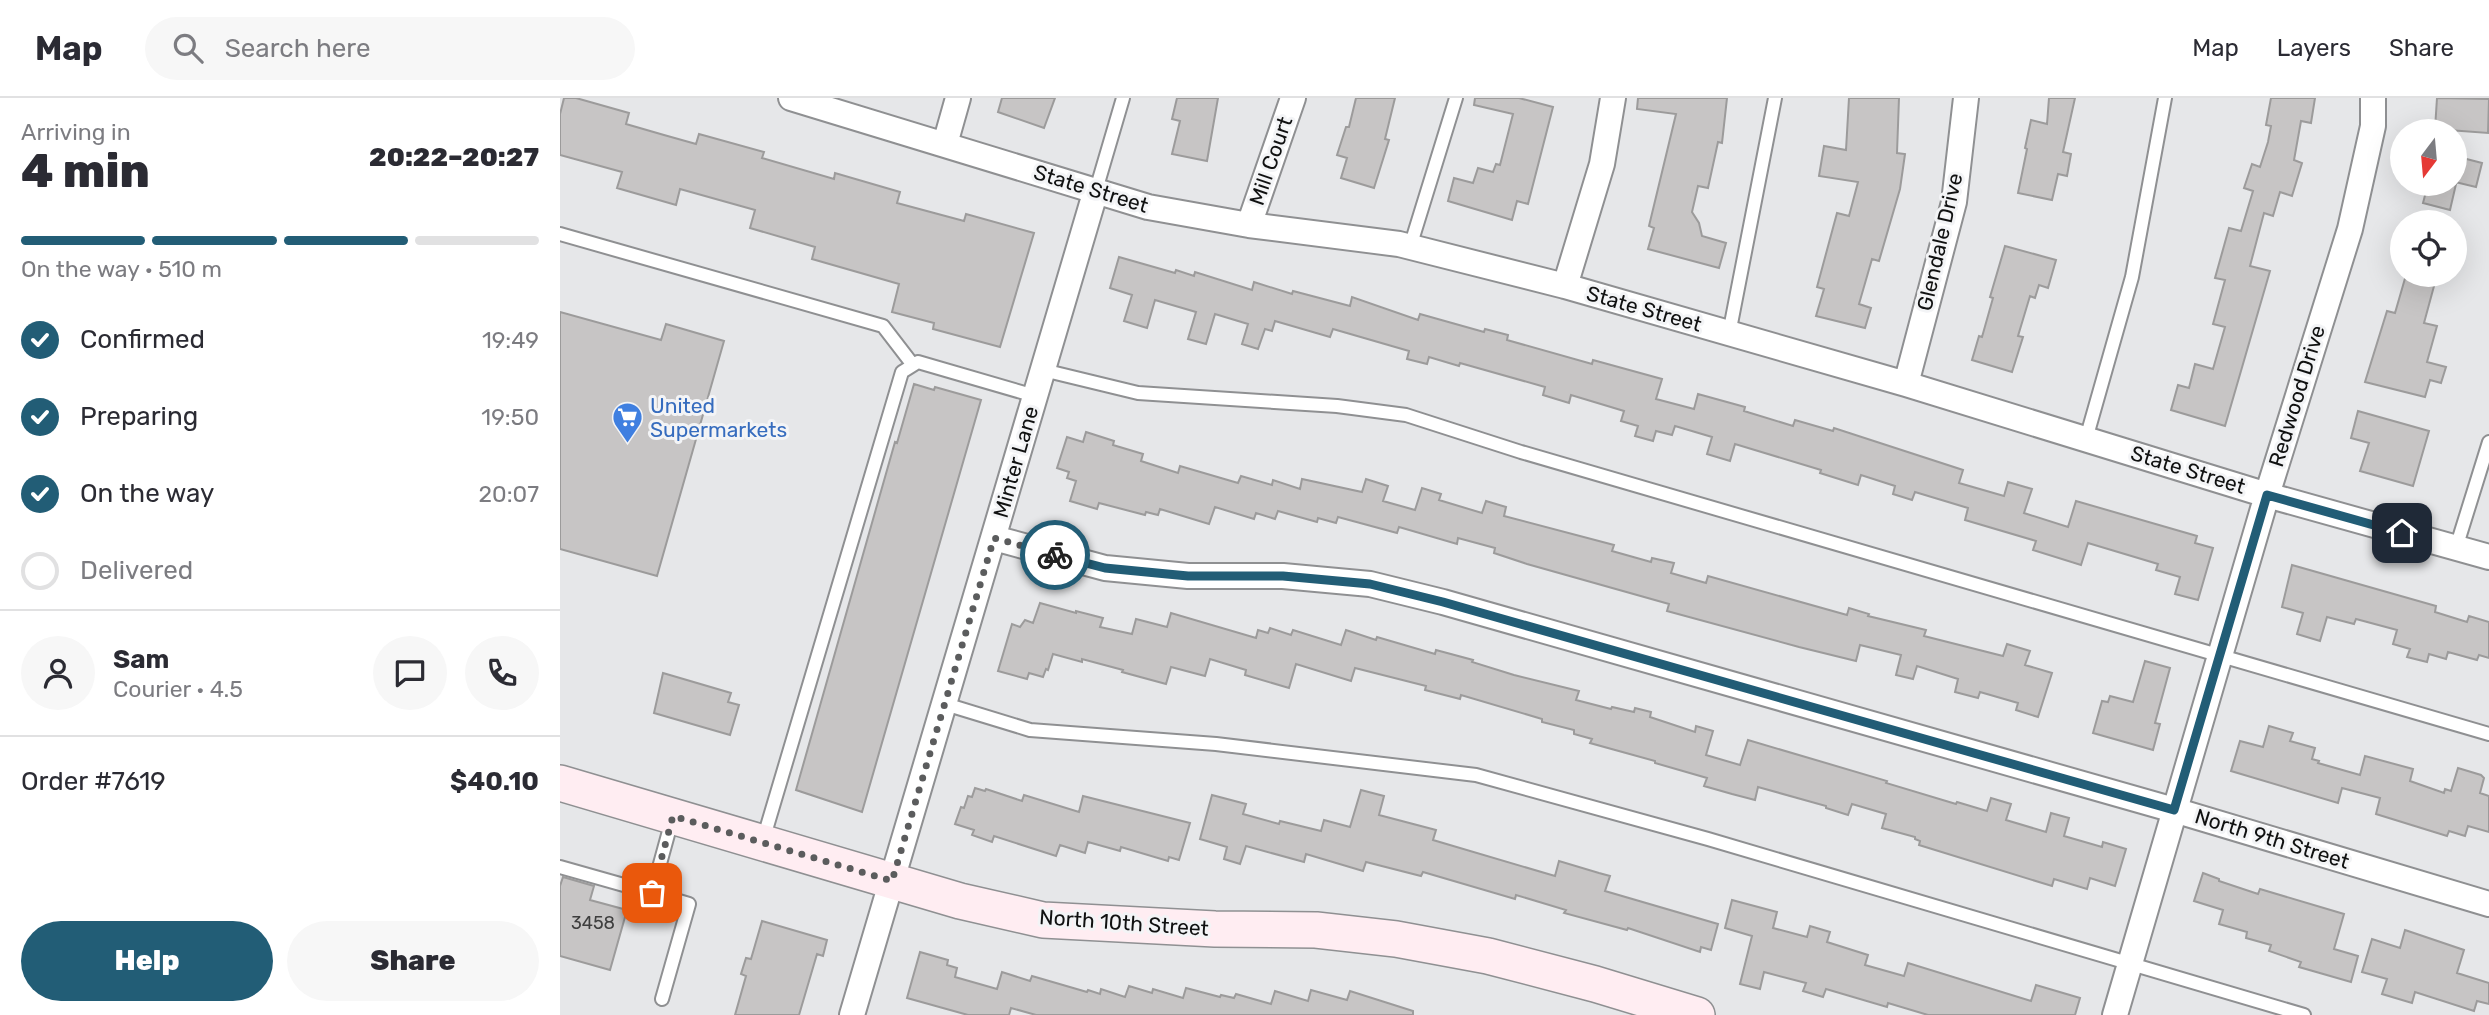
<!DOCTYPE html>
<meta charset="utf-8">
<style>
:root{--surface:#fff;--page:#f7f7f7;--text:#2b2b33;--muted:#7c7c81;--line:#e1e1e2;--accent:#225d76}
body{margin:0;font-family:Rubik,sans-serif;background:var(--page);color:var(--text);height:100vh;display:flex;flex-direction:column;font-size:26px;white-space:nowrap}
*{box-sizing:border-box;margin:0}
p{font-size:23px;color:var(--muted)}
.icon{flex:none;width:38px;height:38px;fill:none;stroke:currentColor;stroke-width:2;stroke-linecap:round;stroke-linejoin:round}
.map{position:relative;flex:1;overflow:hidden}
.details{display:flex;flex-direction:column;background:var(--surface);width:560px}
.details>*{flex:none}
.needle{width:46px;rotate:196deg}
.controls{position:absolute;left:1830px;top:21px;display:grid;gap:14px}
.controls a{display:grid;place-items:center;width:77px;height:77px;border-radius:50%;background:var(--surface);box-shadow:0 7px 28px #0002;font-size:35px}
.pin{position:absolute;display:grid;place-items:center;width:60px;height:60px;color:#fff;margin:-30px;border-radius:14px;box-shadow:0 4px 10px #0006}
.courier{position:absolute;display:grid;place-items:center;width:70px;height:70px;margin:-35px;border:5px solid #225d76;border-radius:50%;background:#fff;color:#222;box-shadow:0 2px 9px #0007}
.summary em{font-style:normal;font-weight:800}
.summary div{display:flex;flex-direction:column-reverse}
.summary{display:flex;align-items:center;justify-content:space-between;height:119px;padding:0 21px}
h1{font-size:46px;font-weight:800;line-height:52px}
.bar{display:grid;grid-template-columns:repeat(4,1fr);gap:10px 7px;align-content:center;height:84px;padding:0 21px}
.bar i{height:9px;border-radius:5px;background:var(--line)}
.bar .selected{background:var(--accent)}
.bar p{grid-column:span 4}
.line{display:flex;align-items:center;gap:18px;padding:0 21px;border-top:2px solid var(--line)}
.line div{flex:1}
.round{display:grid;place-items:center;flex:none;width:74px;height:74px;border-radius:37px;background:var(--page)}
ol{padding:0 21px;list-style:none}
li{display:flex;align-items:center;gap:21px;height:77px}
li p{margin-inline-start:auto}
li .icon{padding:7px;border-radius:50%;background:var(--accent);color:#fff;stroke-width:4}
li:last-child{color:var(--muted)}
li i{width:38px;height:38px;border:4px solid var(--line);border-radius:50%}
.cta{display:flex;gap:14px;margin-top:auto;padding:14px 21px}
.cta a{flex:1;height:80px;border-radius:42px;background:var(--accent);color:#fff;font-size:28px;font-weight:800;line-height:80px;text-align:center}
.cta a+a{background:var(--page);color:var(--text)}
header{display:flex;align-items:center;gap:42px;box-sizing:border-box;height:98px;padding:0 35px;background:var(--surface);border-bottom:2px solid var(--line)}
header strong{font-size:33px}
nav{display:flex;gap:38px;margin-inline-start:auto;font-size:24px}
.search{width:490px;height:63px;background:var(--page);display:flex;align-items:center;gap:18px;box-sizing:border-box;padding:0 24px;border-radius:38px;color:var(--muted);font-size:26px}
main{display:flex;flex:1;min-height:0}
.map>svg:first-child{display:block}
.building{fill:#c7c5c5;stroke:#9c9b9b;stroke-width:2}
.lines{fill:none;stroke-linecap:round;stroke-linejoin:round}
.service-casing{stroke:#8f9092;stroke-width:16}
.minor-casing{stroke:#8f9092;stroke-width:28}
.secondary-casing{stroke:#8f9092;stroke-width:38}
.service{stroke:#fff;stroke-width:12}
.minor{stroke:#fff;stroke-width:24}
.secondary{stroke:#ffedf2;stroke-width:35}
.done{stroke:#5b5c5d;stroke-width:7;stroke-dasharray:0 12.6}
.route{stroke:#225d76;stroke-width:9}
.labels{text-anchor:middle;stroke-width:6;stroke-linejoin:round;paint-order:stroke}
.number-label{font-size:18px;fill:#3e3e3e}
.street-label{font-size:21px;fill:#101111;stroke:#f3f4f6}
.shop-label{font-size:21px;fill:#366cbe;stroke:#f3f4f6;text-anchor:start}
</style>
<header>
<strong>Map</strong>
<div class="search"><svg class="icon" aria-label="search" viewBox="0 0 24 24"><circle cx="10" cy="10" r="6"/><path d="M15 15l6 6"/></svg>Search here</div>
<nav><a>Map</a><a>Layers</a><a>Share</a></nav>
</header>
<main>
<section class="details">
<div class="summary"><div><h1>4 min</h1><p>Arriving in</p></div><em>20:22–20:27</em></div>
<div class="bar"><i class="selected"></i><i class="selected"></i><i class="selected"></i><i></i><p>On the way · 510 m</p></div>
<ol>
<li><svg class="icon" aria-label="check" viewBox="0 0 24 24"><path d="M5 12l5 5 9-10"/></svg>Confirmed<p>19:49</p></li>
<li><svg class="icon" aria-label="check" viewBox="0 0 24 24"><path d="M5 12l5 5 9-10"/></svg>Preparing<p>19:50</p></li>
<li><svg class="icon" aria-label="check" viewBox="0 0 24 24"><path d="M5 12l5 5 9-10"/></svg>On the way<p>20:07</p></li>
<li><i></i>Delivered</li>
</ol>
<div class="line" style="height:126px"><a class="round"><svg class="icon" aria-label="person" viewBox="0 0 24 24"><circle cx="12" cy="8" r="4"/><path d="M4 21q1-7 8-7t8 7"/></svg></a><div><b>Sam</b><p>Courier · 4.5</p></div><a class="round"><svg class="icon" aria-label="chat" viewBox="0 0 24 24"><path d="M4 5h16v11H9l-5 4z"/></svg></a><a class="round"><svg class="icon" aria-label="phone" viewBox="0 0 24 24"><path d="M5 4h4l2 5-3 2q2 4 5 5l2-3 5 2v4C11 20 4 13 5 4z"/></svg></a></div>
<div class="line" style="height:91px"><div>Order #7619</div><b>$40.10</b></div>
<div class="cta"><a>Help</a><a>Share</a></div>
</section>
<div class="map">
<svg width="1929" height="917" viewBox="0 0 1929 917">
<rect width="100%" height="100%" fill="#e6e7e9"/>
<path class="building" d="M 4,0 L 16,0 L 69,15 L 66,26 L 104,37 L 136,46 L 139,36 L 204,54 L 202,60 L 274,81 L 275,75 L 340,94 L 337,105 L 404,123 L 406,116 L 474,135 L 440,249 L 373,231 L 374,225 L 332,214 L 339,186 L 252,161 L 255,149 L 190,130 L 195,112 L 120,91 L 116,107 L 57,90 L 62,74 L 0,57 L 0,16 Z
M 442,0 L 495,0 L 484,30 L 438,14 Z
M 617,0 L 658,0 L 647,63 L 612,56 L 620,23 L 612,21 Z
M 796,0 L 835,0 L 825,41 L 829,42 L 814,90 L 781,80 L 787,60 L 777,57 L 786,29 L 789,29 Z
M 915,0 L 959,0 L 993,9 L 968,106 L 957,103 L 952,122 L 888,103 L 894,80 L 913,85 L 918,70 L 933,74 L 936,66 L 940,67 L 953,16 L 914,7 Z
M 1078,0 L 1167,0 L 1162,45 L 1158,44 L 1148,90 L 1138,88 L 1132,114 L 1139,125 L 1142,138 L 1166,145 L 1159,170 L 1088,151 L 1094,130 L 1089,128 L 1116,16 L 1077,11 Z
M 1289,0 L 1339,0 L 1337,55 L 1345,56 L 1340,91 L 1319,163 L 1312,161 L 1299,206 L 1311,210 L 1305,230 L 1256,218 L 1264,191 L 1257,189 L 1277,115 L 1289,118 L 1298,84 L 1259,78 L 1264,48 L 1286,52 Z
M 1489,0 L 1515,0 L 1503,54 L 1511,56 L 1507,78 L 1498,76 L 1492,102 L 1458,95 L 1467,51 L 1465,50 L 1471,22 L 1487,26 Z
M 1711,0 L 1755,0 L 1751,25 L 1741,23 L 1734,62 L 1742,65 L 1732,98 L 1720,94 L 1713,118 L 1704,115 L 1690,168 L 1710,173 L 1665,328 L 1611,312 L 1618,287 L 1629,290 L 1635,266 L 1653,271 L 1665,229 L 1653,226 L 1665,182 L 1655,180 L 1669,130 L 1681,133 L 1693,93 L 1684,90 L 1692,66 L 1700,69 L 1708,44 L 1711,28 L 1706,27 Z
M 1877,0 L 1929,1 L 1928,35 L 1875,31 Z
M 1895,58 L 1922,65 L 1916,89 L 1895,84 Z
M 1868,86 L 1896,86 L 1890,112 L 1863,105 Z
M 1445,148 L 1496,162 L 1488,190 L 1479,187 L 1475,200 L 1470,198 L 1458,238 L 1463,239 L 1452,274 L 1412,262 L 1419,238 L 1422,239 L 1433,200 L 1430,199 Z
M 559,159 L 615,175 L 616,172 L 634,178 L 635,174 L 692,192 L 694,184 L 732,196 L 733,193 L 790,208 L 792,199 L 858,222 L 860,216 L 924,234 L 925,231 L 948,237 L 947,242 L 1032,266 L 1033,262 L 1102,281 L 1096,301 L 1134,311 L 1138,296 L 1185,309 L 1184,313 L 1233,328 L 1235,322 L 1273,333 L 1274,330 L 1403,372 L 1399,385 L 1444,398 L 1448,384 L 1472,391 L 1464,415 L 1508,429 L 1516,403 L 1637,438 L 1635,445 L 1653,450 L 1638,502 L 1615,496 L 1620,479 L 1596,472 L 1598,466 L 1528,445 L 1521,467 L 1473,452 L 1476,443 L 1405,422 L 1408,410 L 1355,394 L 1352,402 L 1333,396 L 1335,388 L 1301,377 L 1298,387 L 1260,375 L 1261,372 L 1175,346 L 1170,363 L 1147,356 L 1152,339 L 1115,328 L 1112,337 L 1096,333 L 1093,343 L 1075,338 L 1078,328 L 1061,323 L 1064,313 L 1011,297 L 1009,305 L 983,297 L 985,289 L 900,265 L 899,268 L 869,259 L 867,266 L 847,261 L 849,253 L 773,231 L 770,239 L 715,223 L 712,233 L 705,231 L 698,251 L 682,246 L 688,226 L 655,216 L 646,246 L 628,241 L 636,214 L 595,202 L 587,230 L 564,223 L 572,197 L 550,190 Z
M 1846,177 L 1877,177 L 1864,225 L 1877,228 L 1867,264 L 1886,269 L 1881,285 L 1870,282 L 1865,299 L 1805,284 L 1827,213 L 1835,215 Z
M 0,214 L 101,242 L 106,226 L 164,243 L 97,478 L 0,451 Z
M 354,286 L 374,292 L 375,289 L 421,302 L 302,714 L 236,692 L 335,344 L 337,345 Z
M 1798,313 L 1869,333 L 1853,388 L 1800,373 L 1809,345 L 1791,340 Z
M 526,334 L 554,343 L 553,347 L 583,356 L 581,363 L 618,375 L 620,368 L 678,385 L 681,378 L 712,387 L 713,382 L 740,391 L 742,381 L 802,394 L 806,381 L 828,388 L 823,403 L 855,412 L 862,390 L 881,396 L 879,402 L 922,415 L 926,403 L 946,409 L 944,418 L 1054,447 L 1052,453 L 1091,464 L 1092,460 L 1114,465 L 1111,475 L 1146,485 L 1148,478 L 1287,517 L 1289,510 L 1309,516 L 1308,518 L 1366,532 L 1364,538 L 1443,558 L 1447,546 L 1470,553 L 1465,567 L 1492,575 L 1478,619 L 1456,612 L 1458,605 L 1420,594 L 1418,600 L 1395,594 L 1398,581 L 1357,568 L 1353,581 L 1336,577 L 1341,557 L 1300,547 L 1296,563 L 1239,549 L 1107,513 L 1109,506 L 967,466 L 934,455 L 935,450 L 898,440 L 897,446 L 839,429 L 837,435 L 778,419 L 776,425 L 758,420 L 757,424 L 718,413 L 715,421 L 696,415 L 694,421 L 655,409 L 649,426 L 600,411 L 598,417 L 586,414 L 585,417 L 539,405 L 537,411 L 510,403 L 516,383 L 507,380 L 509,374 L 497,370 L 507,339 L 523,344 Z
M 1732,467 L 1876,508 L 1875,514 L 1907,524 L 1909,518 L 1929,524 L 1929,560 L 1919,557 L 1917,562 L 1888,554 L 1886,561 L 1869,556 L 1867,564 L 1847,559 L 1850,551 L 1833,546 L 1837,532 L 1796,521 L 1794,526 L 1767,519 L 1760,543 L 1737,536 L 1743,515 L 1722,509 Z
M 480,505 L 516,515 L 516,513 L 543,520 L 540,529 L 572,536 L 576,521 L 607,529 L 611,515 L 696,540 L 698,532 L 708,535 L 710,530 L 731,537 L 733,532 L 781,547 L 786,532 L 816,542 L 817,539 L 875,556 L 876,552 L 913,562 L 912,564 L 954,577 L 1019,593 L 1016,602 L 1051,611 L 1052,609 L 1074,614 L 1075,610 L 1091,614 L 1090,619 L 1135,634 L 1136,628 L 1153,633 L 1146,657 L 1180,667 L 1188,642 L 1327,683 L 1326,685 L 1396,706 L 1397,704 L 1427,713 L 1431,700 L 1451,706 L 1446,722 L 1486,734 L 1491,715 L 1509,720 L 1504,738 L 1542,749 L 1543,744 L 1566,751 L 1555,788 L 1530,780 L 1527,791 L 1494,781 L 1492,788 L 1359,747 L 1360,743 L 1355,741 L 1355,739 L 1322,730 L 1326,716 L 1292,706 L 1288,717 L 1266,710 L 1266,708 L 1198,689 L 1195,702 L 1172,696 L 1144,688 L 1147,680 L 1095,665 L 1095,663 L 1030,645 L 1032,641 L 1014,636 L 1014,632 L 982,624 L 982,621 L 901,597 L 900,601 L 865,592 L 866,588 L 795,570 L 791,583 L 736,566 L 729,590 L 685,577 L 686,572 L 650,561 L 645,578 L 611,569 L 606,586 L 562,574 L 563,572 L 522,561 L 522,564 L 493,556 L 488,572 L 486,571 L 483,579 L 469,575 L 467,581 L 438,573 L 452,526 L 460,529 L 465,522 L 473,525 Z
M 1585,563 L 1610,570 L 1595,625 L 1600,626 L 1593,652 L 1533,635 L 1542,603 L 1548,604 L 1550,598 L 1573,604 Z
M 103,575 L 171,595 L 168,604 L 179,607 L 170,637 L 94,615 Z
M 1709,628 L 1733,635 L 1730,643 L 1755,650 L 1752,661 L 1759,663 L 1758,665 L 1800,677 L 1805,658 L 1853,671 L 1850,683 L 1884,695 L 1885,691 L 1891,693 L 1898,670 L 1921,677 L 1924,680 L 1920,695 L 1929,698 L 1929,734 L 1908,728 L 1905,738 L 1889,733 L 1887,738 L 1816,716 L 1820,700 L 1782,690 L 1778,705 L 1671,673 L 1680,643 L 1703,649 Z
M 415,690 L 425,693 L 426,691 L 462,703 L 464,697 L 519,714 L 523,698 L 630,725 L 619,762 L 609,759 L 608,763 L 561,749 L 560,753 L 528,744 L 525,755 L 500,747 L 496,758 L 434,738 L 432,744 L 412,737 L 414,732 L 395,726 L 401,709 L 404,710 L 408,698 L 412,699 Z
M 801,692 L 824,698 L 819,717 L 876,732 L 873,742 L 995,778 L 999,763 L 1039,775 L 1050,778 L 1045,793 L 1158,826 L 1151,852 L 1141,849 L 1140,854 L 1068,830 L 1067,832 L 1004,815 L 1006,812 L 956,797 L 955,801 L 863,774 L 861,778 L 806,764 L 803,773 L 746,756 L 744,764 L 686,748 L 680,766 L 664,761 L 667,749 L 640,741 L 652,697 L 686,706 L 683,716 L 719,726 L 720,723 L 761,733 L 764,722 L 790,729 Z
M 1643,775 L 1659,781 L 1659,783 L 1698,796 L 1700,791 L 1784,816 L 1774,851 L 1798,858 L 1791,884 L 1739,869 L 1741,864 L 1709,853 L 1711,847 L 1686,840 L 1687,834 L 1659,826 L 1663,812 L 1634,803 Z
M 3,779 L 34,788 L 30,802 L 67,812 L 50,872 L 0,858 L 0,788 Z
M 1172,802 L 1217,814 L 1213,830 L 1247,839 L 1250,828 L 1270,834 L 1267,844 L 1308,857 L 1305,867 L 1344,878 L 1348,865 L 1471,903 L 1476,887 L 1520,900 L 1515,917 L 1368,917 L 1328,905 L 1327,909 L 1266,891 L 1263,899 L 1243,893 L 1246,885 L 1204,874 L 1200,891 L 1180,886 L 1192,838 L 1165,830 Z
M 202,823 L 267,842 L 263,858 L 257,856 L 239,917 L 175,917 L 186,878 L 181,876 L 186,860 L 191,861 Z
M 1845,832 L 1904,852 L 1897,875 L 1929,885 L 1929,906 L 1917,903 L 1914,913 L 1855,894 L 1852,905 L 1822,896 L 1827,881 L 1802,874 L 1812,841 L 1840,850 Z
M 360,854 L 388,862 L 387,867 L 397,870 L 395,879 L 437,891 L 442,874 L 470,883 L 472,878 L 527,894 L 528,892 L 540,896 L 541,891 L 565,899 L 569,888 L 592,895 L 593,891 L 623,900 L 626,890 L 660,899 L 661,897 L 674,900 L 676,896 L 711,906 L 715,893 L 748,903 L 751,892 L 787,902 L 790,893 L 853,913 L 853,917 L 476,917 L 451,910 L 449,917 L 408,917 L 347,900 Z"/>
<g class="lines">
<defs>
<path id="service" d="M 536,92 L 563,0
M 0,136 L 323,228 L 353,267
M 850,149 L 896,0
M 1169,236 L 1215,0
M 483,272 L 578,295 L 777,308 L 846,317 L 961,354 L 1929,636
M 1526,341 L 1572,179 L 1605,0
M 1896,450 L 1929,344
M 385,606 L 470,632 L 656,646 L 916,677 L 1148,741 L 1744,917
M 203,742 L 342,274 L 358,264 L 475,298
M 0,769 L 92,795 L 112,722
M 92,795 L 129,806 L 102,901"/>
<path id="minor" d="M 231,0 L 588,109 L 689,127 L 839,146 L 1005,188 L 1346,286 L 1707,397 L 1929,459
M 385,46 L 398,0
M 689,127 L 733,0
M 1005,188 L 1042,66 L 1053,0
M 1346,286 L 1394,104 L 1406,0
M 434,440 L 545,470 L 628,478 L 723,478 L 810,486 L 883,504 L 1614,712 L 1929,806
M 292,917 L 536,92
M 1555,917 L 1707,397 L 1790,131 L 1813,28 L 1813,0"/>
<path id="secondary" d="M 0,685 L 400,803 L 483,822 L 655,831 L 756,832 L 836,841 L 928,858 L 1035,886 L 1137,917"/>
</defs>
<use href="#service" class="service-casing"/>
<use href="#minor" class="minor-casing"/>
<use href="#secondary" class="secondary-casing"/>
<use href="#service" class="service"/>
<use href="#minor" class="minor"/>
<use href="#secondary" class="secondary"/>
</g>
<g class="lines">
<path class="done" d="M 92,795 L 113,718 L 332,783 L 434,440 L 495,457"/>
<path class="route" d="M 495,457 L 545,470 L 628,478 L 723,478 L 810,486 L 883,504 L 1614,712 L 1707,397 L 1842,435"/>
</g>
<defs>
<symbol id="supermarket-pin" viewBox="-11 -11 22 30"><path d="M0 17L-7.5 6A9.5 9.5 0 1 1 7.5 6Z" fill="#3f7fe0" stroke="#f3f4f6"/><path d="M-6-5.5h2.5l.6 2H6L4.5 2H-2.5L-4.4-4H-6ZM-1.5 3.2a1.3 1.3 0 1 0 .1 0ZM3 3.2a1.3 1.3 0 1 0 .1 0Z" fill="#fff"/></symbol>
</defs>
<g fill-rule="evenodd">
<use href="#supermarket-pin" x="50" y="302" width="35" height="47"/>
</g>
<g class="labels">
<g class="number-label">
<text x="33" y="831">3458</text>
</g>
<g class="street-label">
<text transform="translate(711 63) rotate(-71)" y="7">Mill Court</text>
<text transform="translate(531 91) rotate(17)" y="7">State Street</text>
<text transform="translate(1380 144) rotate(-77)" y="7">Glendale Drive</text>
<text transform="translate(1084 211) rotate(16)" y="7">State Street</text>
<text transform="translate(1737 298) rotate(-73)" y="7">Redwood Drive</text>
<text transform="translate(456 364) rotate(-74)" y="7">Minter Lane</text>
<text transform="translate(1628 372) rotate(17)" y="7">State Street</text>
<text transform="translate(1712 741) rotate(17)" y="7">North 9th Street</text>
<text transform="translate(564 825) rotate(4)" y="7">North 10th Street</text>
</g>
<g class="shop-label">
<text x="90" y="315">United<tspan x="90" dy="24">Supermarkets</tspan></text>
</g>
</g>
</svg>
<div class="controls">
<a><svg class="needle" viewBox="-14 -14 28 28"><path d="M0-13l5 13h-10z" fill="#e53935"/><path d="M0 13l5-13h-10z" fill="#7c7c81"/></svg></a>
<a><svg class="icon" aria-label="locate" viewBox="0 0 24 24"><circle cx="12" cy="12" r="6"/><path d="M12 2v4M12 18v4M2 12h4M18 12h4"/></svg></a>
</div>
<div class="pin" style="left:92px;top:795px;background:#ea580c"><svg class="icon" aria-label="bag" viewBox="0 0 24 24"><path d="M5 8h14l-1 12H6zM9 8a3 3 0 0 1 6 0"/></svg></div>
<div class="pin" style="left:1842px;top:435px;background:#1f2937"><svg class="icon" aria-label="home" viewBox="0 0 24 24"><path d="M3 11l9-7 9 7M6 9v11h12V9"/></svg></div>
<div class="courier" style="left:495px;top:457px"><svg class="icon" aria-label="bike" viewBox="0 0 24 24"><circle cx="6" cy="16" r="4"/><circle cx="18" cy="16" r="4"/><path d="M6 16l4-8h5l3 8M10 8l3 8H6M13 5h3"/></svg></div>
</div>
</main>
